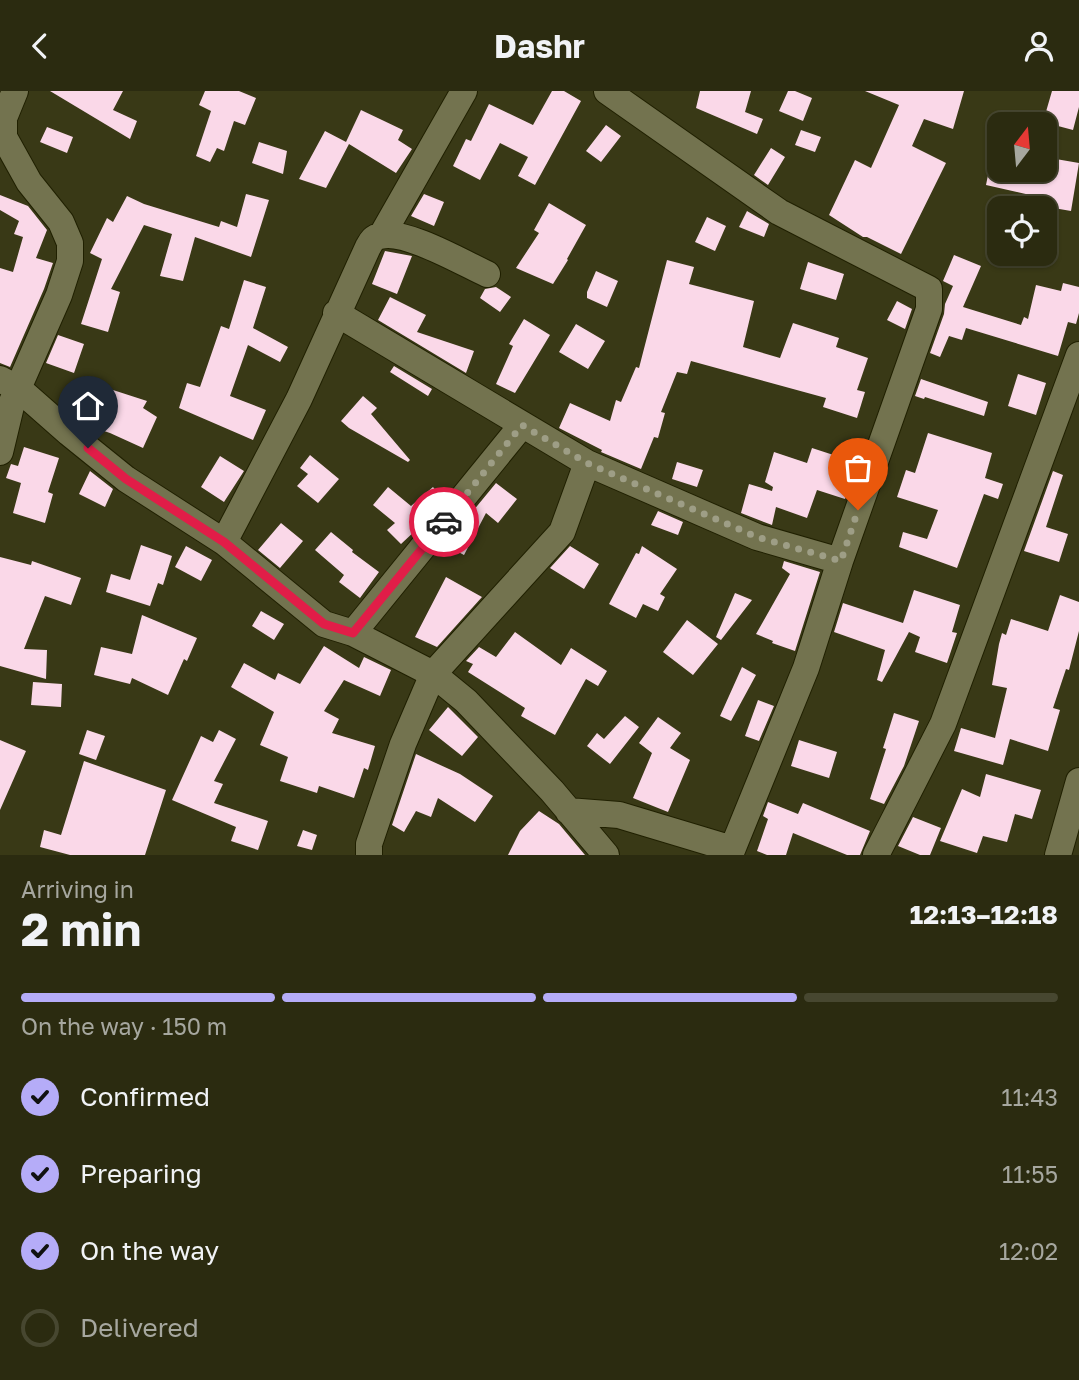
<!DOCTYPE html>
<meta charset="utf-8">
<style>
:root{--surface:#2b2b10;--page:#37371e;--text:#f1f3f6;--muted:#a6a79f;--line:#474730;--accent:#b5acf8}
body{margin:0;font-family:"Golos Text",sans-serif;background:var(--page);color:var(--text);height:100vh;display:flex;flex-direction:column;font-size:26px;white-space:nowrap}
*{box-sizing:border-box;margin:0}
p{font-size:23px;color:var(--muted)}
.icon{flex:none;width:38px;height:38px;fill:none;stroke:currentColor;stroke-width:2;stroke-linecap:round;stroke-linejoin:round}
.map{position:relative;height:764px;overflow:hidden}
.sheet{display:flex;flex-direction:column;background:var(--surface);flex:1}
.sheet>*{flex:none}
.needle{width:46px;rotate:16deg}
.controls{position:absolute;left:987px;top:21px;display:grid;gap:14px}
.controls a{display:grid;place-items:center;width:70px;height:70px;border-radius:14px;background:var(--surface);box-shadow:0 2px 5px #0004,0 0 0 2px var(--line);font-size:35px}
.pin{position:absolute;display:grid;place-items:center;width:60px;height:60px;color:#fff;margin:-72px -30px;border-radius:50% 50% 50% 0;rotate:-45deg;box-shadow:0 0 7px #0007}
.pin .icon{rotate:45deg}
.courier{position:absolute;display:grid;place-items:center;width:70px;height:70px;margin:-35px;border:5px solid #e11d48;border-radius:50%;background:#fff;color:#222;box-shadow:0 2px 9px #0007}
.headline em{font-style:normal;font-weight:700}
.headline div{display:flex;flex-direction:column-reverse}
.headline{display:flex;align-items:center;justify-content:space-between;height:119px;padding:0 21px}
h1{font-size:46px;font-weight:700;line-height:52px}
.bar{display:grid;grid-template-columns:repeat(4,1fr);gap:10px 7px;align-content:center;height:84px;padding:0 21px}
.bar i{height:9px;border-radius:5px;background:var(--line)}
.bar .current{background:var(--accent)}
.bar p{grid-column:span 4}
ol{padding:0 21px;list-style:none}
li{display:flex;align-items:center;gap:21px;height:77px}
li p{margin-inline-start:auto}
li .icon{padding:7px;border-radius:50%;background:var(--accent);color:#111;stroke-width:4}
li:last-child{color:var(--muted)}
li i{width:38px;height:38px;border:4px solid var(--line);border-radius:50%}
header{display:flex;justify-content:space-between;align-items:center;height:91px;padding:0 21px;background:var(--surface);font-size:32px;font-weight:700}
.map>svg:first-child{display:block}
.building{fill:#fad8e8}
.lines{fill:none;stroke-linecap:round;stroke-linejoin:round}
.minor-casing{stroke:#202000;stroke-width:28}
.minor{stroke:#73734f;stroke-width:26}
.done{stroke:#9e9e86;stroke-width:7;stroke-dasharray:0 12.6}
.route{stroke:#e11d48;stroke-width:9}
</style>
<header><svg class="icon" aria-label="back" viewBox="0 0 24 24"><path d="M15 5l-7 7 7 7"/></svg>Dashr<svg class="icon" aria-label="person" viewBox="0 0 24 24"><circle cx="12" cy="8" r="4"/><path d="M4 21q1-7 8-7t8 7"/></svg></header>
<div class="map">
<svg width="1079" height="764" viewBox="0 0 1079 764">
<rect width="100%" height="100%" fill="#393916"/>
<path class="building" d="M 50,0 L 123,0 L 113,19 L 137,30 L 130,48 Z
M 205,0 L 239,0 L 256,7 L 245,34 L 234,30 L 224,60 L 217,57 L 210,71 L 196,65 L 211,20 L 199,14 Z
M 552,0 L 564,0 L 581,10 L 535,94 L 518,85 L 528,66 L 500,52 L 480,89 L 453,75 L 466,48 L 471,50 L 489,13 L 533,34 Z
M 700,0 L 751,0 L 745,21 L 763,28 L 757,43 L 696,17 Z
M 788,0 L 795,0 L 812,7 L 803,30 L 779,20 Z
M 865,0 L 964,0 L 953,38 L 924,28 L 912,55 L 946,72 L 901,163 L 867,146 L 863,146 L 829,124 L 855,69 L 871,77 L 899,14 Z
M 1052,0 L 1079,0 L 1079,16 L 1073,39 L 1043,31 Z
M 361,19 L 403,39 L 398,49 L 412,58 L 396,82 L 349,53 L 326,97 L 299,88 L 325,40 L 348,52 L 346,51 Z
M 606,34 L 621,45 L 601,71 L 586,60 Z
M 47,36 L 73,46 L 67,62 L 40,51 Z
M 801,39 L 821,46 L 815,61 L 795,54 Z
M 259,51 L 287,60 L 283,83 L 252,72 Z
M 771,57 L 785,66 L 768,94 L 754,84 Z
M 1050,67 L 1079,72 L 1071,120 L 1042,115 L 1043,107 L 986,94 L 989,79 L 1048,79 Z
M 246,103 L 269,109 L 251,166 L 195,146 L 183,190 L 160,185 L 172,143 L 144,134 L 111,198 L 120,201 L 108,241 L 81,233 L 102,168 L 90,162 L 107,127 L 113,131 L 127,105 L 144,113 L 219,136 L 221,130 L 237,136 Z
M 424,103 L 444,111 L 434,135 L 411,125 Z
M 0,104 L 28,115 L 47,139 L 36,167 L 53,172 L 44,198 L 10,276 L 0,272 L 0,177 L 13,181 L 23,146 L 14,143 L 19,130 L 0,119 Z
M 549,112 L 586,134 L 567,168 L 568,169 L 553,193 L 516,177 L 539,142 L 534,139 Z
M 747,120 L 769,133 L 764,146 L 739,136 Z
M 707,126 L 726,135 L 715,160 L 695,151 Z
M 385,160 L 412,165 L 397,203 L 372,193 Z
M 954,164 L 981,175 L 963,216 L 1021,234 L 1024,226 L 1028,228 L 1036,194 L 1061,200 L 1063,192 L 1079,196 L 1079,222 L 1076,233 L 1068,231 L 1058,265 L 966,237 L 962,249 L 949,245 L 940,266 L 930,262 L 944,223 L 945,213 L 953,195 L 943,190 Z
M 667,169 L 694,176 L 689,193 L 754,210 L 743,256 L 780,267 L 793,232 L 839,247 L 836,256 L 868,267 L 857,299 L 865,301 L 857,327 L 823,316 L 826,307 L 691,270 L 687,283 L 677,281 L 661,321 L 665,322 L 658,347 L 654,346 L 641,378 L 601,361 L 602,359 L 559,337 L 570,312 L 610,330 L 616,309 L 621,311 L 636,276 L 639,277 Z
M 808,171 L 844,183 L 836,209 L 800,198 Z
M 596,180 L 618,190 L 607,216 L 587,207 L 587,201 Z
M 244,189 L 266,196 L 253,237 L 288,256 L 280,271 L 248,254 L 230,305 L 266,319 L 253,349 L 179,317 L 187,292 L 200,296 L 221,235 L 229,238 Z
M 496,196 L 511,206 L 500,221 L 480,207 L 485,198 Z
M 390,206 L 426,224 L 417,241 L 474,260 L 466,282 L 378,229 Z
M 897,210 L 912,218 L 905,238 L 887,229 Z
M 524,228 L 550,244 L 515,302 L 496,293 L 513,255 L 509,253 Z
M 576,233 L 605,250 L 588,278 L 559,261 Z
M 58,244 L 84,253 L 74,282 L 46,272 Z
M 394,275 L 432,298 L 428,305 L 390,281 Z
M 1018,283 L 1046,292 L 1036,324 L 1008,315 Z
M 921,288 L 988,311 L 984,325 L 925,306 L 924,308 L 915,305 Z
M 82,289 L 147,310 L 143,317 L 157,326 L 143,357 L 110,342 L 83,333 L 71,323 Z
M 363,305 L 377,317 L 371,323 L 410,369 L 408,371 L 349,337 L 341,330 Z
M 928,342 L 992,362 L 985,387 L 1003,393 L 998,408 L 984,403 L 957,477 L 899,456 L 903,441 L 927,448 L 938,419 L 897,406 L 906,379 L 915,382 Z
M 24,356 L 59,367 L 48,401 L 53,403 L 45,432 L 13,422 L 21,392 L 6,387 L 11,373 L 18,375 Z
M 812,357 L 858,372 L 845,408 L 817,399 L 807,427 L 776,416 L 772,434 L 741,422 L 749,393 L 772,400 L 773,396 L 765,391 L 774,361 L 807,372 Z
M 310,364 L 339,388 L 318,412 L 297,395 L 308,383 L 300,377 Z
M 220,365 L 244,380 L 224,411 L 201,396 Z
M 677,371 L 703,379 L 697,396 L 672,388 Z
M 90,380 L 113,398 L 105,416 L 79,403 Z
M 1053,380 L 1063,384 L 1046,436 L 1068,443 L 1059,471 L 1024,460 Z
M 496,392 L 517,408 L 498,432 L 486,422 L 464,464 L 445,454 Z
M 388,396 L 411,415 L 433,396 L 442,407 L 416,439 L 401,453 L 387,439 L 395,432 L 373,414 Z
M 658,420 L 683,431 L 678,444 L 651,434 Z
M 281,432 L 303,450 L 280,477 L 258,459 Z
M 331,441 L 353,459 L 352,461 L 379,481 L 360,507 L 339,491 L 344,484 L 315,459 Z
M 141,454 L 172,465 L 163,494 L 158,492 L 150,515 L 106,501 L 111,483 L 130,489 Z
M 186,455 L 212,469 L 201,490 L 175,476 Z
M 570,455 L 599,473 L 584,498 L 550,477 Z
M 642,455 L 677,478 L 660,503 L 665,506 L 658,520 L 643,513 L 636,527 L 609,513 L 636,462 L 639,463 Z
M 0,466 L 31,474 L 32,470 L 81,487 L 71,514 L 45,505 L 24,558 L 47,559 L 46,588 L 0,575 Z
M 784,470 L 820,481 L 795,560 L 772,552 L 773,550 L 756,543 L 790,483 L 782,477 Z
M 446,486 L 482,506 L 437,556 L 415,546 Z
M 914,499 L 960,514 L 952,541 L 957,542 L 947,572 L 915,561 L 920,546 L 909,541 L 882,591 L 877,589 L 885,559 L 834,541 L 843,512 L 903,532 Z
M 735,502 L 752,509 L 721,549 L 716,546 Z
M 1060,504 L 1079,511 L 1079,540 L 1069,579 L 1066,578 L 1053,617 L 1060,619 L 1048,660 L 1010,648 L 1003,674 L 954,660 L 961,637 L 995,647 L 1007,597 L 992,594 L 999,553 L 1002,542 L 1006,544 L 1011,528 L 1048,540 Z
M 261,520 L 284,533 L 274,549 L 252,535 Z
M 142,524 L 197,547 L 187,570 L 184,568 L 168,604 L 132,587 L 130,593 L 94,584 L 101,556 L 132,563 Z
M 687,529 L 718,553 L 693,584 L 663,561 Z
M 515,541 L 561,574 L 571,557 L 607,580 L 598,595 L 586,588 L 555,644 L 521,625 L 525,617 L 468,581 L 473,573 L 466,570 L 479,556 L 496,566 Z
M 324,555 L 359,577 L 364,566 L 391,579 L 380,605 L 344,589 L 324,620 L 339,628 L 332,642 L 375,655 L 368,679 L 364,677 L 354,707 L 319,695 L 317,702 L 280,690 L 288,666 L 260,654 L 274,621 L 231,596 L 244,572 L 275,589 L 278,582 L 300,593 Z
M 742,576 L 756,584 L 731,630 L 720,625 Z
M 33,591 L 62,593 L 61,616 L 31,614 Z
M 758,609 L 774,615 L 759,650 L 745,645 Z
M 448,616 L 478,646 L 462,665 L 429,639 Z
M 894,622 L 919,630 L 904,675 L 884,713 L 870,708 L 886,658 L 883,657 Z
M 625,625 L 639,636 L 610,673 L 587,655 L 597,642 L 604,648 Z
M 658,626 L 681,642 L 670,657 L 690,669 L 668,721 L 633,707 L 652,662 L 639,652 Z
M 87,639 L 105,645 L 96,669 L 79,663 Z
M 219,639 L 236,648 L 214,690 L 223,693 L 214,712 L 268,730 L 258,759 L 231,750 L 236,736 L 172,709 L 201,645 L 213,651 Z
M 0,649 L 26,660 L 0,719 Z
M 799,649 L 837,661 L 829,687 L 791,675 Z
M 416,663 L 460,683 L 493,705 L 475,731 L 438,707 L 431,726 L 416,720 L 404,741 L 392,734 Z
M 84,670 L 166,699 L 145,764 L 70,764 L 40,756 L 44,739 L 61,744 Z
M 986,683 L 1041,699 L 1032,728 L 1015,723 L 1007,751 L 983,745 L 977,762 L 940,750 L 962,698 L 980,706 Z
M 768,711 L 798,723 L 803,712 L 870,740 L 860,764 L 847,764 L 793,742 L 786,764 L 767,764 L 757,760 L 768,728 L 763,725 Z
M 539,720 L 559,733 L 585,764 L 508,764 L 520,740 Z
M 913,726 L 941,737 L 930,764 L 920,764 L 898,755 Z
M 303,739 L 317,744 L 312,759 L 297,755 Z"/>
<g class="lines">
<defs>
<path id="minor" d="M 607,0 L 779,121 L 929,198 L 929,218 L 840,470 L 806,577 L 730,764
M 382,144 L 464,0
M 336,222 L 587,372 L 757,446 L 840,470
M 0,288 L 19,298 L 69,342 L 126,388 L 224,451 L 324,533 L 353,542 L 433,583 L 466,610 L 552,700 L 606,764
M 0,361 L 12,311 L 59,204 L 70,170 L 70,152 L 61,131 L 29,91 L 4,46 L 4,27 L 15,0
M 224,451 L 299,308 L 368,156 C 371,151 373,146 380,145 C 405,138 463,172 487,183
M 353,542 L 522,334
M 568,720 L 619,724 L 732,758
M 369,764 L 369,753 L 403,653 L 433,583 L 562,441 L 587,372
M 876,764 L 943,633 L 1079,264
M 1058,764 L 1079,690"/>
</defs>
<use href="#minor" class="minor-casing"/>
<use href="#minor" class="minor"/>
</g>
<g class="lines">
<path class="done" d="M 444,431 L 522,334 L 587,372 L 757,446 L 841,470 L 858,419"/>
<path class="route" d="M 88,357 L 126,388 L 224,451 L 324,533 L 353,542 L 444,431"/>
</g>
</svg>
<div class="controls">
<a><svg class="needle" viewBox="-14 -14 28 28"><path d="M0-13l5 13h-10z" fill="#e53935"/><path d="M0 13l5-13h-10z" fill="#a6a79f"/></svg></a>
<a><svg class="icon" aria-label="locate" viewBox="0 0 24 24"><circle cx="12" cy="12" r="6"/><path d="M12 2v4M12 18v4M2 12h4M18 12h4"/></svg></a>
</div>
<div class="pin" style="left:858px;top:419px;background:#ea580c"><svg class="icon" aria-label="bag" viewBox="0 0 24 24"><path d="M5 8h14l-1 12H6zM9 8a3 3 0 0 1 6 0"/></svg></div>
<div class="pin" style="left:88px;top:357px;background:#1f2937"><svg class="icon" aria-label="home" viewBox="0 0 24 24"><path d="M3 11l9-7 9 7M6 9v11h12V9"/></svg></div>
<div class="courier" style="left:444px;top:431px"><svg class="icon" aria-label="car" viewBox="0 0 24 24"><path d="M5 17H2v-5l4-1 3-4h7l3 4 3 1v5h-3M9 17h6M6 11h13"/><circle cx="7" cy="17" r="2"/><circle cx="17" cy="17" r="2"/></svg></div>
</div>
<section class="sheet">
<div class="headline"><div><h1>2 min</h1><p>Arriving in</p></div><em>12:13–12:18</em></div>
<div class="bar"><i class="current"></i><i class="current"></i><i class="current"></i><i></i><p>On the way · 150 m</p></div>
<ol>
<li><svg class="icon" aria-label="check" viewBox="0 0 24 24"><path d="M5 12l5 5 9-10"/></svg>Confirmed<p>11:43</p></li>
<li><svg class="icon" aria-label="check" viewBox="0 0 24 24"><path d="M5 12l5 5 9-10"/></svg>Preparing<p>11:55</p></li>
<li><svg class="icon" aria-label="check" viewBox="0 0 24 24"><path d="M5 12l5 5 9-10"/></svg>On the way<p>12:02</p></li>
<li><i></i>Delivered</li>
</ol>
</section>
